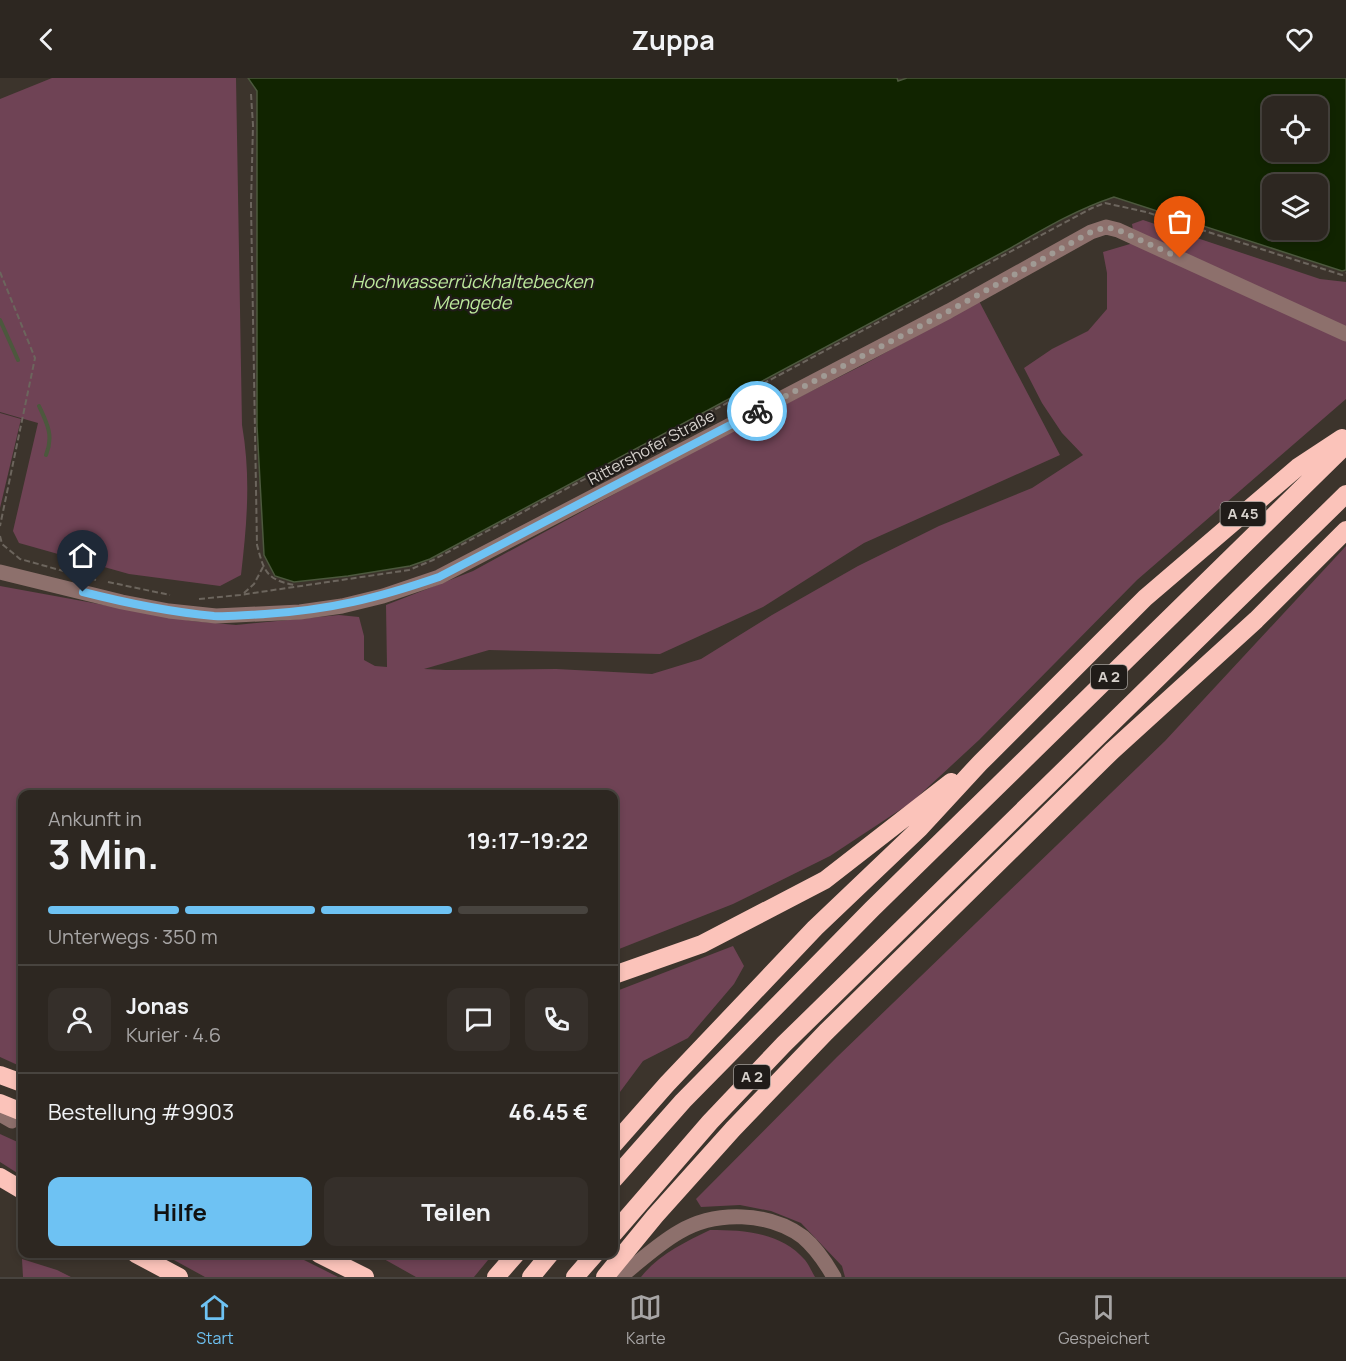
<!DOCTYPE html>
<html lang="de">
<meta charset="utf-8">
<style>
:root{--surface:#2d2721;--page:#352f2a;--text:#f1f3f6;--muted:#a7a5a5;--line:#48443f;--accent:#6ec2f3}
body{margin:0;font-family:Manrope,sans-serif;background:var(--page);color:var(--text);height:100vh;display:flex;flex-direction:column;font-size:22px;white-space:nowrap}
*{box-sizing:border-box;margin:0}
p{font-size:20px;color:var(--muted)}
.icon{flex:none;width:33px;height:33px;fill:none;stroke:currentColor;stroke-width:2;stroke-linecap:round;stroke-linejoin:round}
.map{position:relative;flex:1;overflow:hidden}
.drawer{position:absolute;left:18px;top:712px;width:600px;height:468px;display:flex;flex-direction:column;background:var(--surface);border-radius:12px;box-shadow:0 3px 9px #0003,0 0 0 2px var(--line)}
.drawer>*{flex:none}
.buttons{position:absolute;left:1262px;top:18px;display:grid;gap:12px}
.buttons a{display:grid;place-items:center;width:66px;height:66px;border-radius:12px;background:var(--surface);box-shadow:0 3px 9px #0003,0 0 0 2px var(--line);font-size:30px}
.pin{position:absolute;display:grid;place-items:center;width:51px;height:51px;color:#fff;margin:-62px -26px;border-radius:50% 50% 50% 0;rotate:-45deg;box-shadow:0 0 6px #0007}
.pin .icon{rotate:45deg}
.courier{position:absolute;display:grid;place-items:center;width:60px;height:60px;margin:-30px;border:4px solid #6ec2f3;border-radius:50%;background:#fff;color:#222;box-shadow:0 2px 8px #0007}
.head em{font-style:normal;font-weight:700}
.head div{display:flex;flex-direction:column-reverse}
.head{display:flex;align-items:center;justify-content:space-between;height:102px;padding:0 30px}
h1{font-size:39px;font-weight:700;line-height:45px}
.bar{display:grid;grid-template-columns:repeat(4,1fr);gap:9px 6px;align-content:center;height:72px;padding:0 30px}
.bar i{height:8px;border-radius:4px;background:var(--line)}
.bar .active{background:var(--accent)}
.bar p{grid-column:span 4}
.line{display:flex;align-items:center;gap:15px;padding:0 30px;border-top:2px solid var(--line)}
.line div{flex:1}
.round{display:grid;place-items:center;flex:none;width:63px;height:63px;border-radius:12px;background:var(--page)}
.button{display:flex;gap:12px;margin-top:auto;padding:12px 30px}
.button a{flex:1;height:69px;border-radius:12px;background:var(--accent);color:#111;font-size:24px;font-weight:700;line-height:69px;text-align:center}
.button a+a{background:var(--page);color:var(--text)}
header{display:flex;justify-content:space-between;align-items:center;height:78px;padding:0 30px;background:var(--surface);font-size:27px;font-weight:700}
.menu{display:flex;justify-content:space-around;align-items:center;height:84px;border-top:2px solid var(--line);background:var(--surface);font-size:16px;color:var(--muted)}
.menu a{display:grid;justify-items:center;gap:3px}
.menu .active{color:var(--accent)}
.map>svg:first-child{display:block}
.green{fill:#6f4355}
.water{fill:#112400;stroke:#4c583d;stroke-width:1.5;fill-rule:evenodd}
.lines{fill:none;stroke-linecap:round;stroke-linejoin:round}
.stream{stroke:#4c583d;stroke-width:4}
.path{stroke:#6c655d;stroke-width:2;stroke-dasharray:6 3;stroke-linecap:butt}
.minor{stroke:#8d706c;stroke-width:15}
.highway{stroke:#fbc3ba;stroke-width:18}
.done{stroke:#a09a94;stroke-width:6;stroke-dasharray:0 10.8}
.route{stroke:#6ec2f3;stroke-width:8}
.labels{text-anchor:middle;stroke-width:4.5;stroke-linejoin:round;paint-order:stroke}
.shield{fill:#201c19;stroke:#9f9b96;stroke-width:1.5}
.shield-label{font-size:15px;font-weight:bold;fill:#d6d1cc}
.street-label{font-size:16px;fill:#d6d1cc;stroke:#201c19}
.water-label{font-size:18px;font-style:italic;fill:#bdea9c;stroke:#201c19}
</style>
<header><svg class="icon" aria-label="back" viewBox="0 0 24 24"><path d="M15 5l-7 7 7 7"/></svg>Zuppa<svg class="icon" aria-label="heart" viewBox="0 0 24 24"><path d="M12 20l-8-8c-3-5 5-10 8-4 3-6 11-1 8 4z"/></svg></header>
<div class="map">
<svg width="1346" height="1199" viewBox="0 0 1346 1199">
<rect width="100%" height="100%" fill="#3c342c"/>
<path class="green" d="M 52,0 L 236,0 L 242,347 C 251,399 247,445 241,497 L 220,508 L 129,496 L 19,465 L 13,453 L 38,345 L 0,334 L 0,21 Z
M 1143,142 L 1320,201 L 1346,204 L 1346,321 L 1137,502 L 979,662 L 912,724 L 830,778 L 733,826 L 614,873 L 614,717 L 22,717 L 22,989 L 0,979 L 0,508 L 192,543 L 236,547 L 339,537 L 359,539 L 364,558 L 364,582 L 375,588 L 387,589 L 386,527 L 473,493 L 699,370 L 863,287 L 979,223 L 1060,377 L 864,465 L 763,529 L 660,576 L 489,572 L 424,591 L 446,592 L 556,591 L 652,596 L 701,581 L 772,537 L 858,488 L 939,448 L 1032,410 L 1083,377 L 1062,355 L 1042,325 L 1024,290 L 1052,271 L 1088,253 L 1107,231 L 1107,195 L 1103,174 L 1130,166 L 1134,158 L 1132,146 Z
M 0,335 L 21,341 L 0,430 Z
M 1346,468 L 1346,1199 L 845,1199 L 842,1188 L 801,1145 L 771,1133 L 740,1127 L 701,1129 L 696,1121 L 837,979 L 1165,663 Z
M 733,868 L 744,888 L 734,906 L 688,960 L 643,983 L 614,1022 L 614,914 Z
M 0,1056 L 22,1066 L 22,1098 L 0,1084 Z
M 710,1152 C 744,1152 781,1154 805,1182 C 809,1187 812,1194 815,1199 L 641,1199 C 658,1177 685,1164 710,1152 Z
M 163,1176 L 292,1176 L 338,1199 L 205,1199 Z
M 375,1176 L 493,1176 L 474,1199 L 416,1199 Z
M 22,1181 L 57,1192 L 71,1199 L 23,1199 Z"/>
<path class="water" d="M 248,0 L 897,0 L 898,3 L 907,0 L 1346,0 L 1346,192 L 1342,193 L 1114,119 C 1075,132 1042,152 1007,172 L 430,481 L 410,488 L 348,498 L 294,504 L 275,498 L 264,477 L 257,348 L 257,13 ZM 1272,28 L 1317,28 L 1317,74 L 1272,74 ZM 1272,106 L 1317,106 L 1317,152 L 1272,152 Z"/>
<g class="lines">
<path class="stream" d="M 0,242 L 18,282
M 39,328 C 47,345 54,358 46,377"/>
<path class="path" d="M 251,16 L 253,47 L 251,126 L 257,467 C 264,493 266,502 295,507
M 0,194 L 35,280 L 0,448
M 0,458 L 2,466 L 20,481 L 96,502
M 108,504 L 170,517
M 244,515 L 254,506 L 263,489
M 199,521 L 240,517 L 409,492 L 433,482 L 1092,130 L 1105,125 L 1146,134 L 1342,197 L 1346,195"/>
<path class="minor" d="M 0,494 L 122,524 L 169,533 L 216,538 L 300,534 L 342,528 L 383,518 L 439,499 L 949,233 L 1091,154 L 1106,149 L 1118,152 L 1346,256
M 0,1036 L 12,1043
M 620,1199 C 639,1184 658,1166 679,1154 C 716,1132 769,1134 803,1159 C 816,1170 826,1185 834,1199"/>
<path class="highway" d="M 614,897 L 702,866 L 825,802 L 951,704
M 0,997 L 22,1005
M 0,1025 L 22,1034
M 614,1066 L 667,1006 L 815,850 L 920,750 L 980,685 L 1145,520 L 1298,389 L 1342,360
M 0,1099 L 22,1112
M 614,1101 L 683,1023 L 872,831 L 1346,367
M 614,1155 L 710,1044 L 784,966 L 1346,416
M 136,1176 L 179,1199
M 319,1176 L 365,1199
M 496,1199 L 516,1176
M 531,1199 L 550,1176
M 575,1199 L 595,1176
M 605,1199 L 655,1138 L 733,1051 L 826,954 L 1112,673 L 1256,542 L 1346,452"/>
</g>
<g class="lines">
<path class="done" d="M 757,333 L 949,233 L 1091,154 L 1106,149 L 1118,152 L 1180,180"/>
<path class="route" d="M 83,514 C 126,525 170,534 214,538 C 230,539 248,537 265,536 C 330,532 378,520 439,499 L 757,333"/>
</g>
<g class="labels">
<g class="shield">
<rect x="1220.5" y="424" width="45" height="24" rx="4.5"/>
<rect x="1091" y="587" width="36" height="24" rx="4.5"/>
<rect x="734" y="987" width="36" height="24" rx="4.5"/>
</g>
<g class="shield-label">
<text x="1243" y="441">A 45</text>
<text x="1109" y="604">A 2</text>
<text x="752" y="1004">A 2</text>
</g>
<g class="street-label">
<text transform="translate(651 369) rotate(-28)" y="6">Rittershofer Straße</text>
</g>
<g class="water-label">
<text x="472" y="210">Hochwasserrückhaltebecken<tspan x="472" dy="21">Mengede</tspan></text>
</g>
</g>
</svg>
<div class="buttons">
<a><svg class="icon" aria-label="locate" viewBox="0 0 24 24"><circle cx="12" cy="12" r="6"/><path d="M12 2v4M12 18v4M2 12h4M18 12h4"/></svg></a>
<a><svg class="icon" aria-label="layers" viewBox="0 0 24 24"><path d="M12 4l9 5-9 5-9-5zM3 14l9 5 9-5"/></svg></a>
</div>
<div class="pin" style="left:1180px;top:180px;background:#ea580c"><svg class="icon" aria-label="bag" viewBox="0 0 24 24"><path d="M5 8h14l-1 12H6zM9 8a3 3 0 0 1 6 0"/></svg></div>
<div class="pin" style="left:83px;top:514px;background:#1f2937"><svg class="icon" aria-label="home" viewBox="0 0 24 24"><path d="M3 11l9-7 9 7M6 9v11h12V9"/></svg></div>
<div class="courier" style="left:757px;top:333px"><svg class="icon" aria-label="bike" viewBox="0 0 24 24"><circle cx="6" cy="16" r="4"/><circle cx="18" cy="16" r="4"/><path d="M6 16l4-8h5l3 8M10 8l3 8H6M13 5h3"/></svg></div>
<section class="drawer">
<div class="head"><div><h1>3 Min.</h1><p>Ankunft in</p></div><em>19:17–19:22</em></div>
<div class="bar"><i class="active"></i><i class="active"></i><i class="active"></i><i></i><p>Unterwegs · 350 m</p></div>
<div class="line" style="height:108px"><a class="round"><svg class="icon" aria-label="person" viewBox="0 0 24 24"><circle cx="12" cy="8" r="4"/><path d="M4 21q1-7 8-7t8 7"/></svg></a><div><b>Jonas</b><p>Kurier · 4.6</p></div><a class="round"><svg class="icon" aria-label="chat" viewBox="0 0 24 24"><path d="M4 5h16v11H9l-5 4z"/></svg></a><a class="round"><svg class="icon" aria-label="phone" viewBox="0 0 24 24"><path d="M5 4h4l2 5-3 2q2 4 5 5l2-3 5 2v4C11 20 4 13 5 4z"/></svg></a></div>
<div class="line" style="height:78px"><div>Bestellung #9903</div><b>46.45 €</b></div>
<div class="button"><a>Hilfe</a><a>Teilen</a></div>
</section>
</div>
<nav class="menu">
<a class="active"><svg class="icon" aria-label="home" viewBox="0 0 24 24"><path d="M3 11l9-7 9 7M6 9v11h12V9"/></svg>Start</a>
<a><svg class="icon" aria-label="map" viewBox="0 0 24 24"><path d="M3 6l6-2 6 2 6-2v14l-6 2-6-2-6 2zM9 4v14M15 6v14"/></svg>Karte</a>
<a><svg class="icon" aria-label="saved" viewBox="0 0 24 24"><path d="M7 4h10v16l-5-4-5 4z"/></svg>Gespeichert</a>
</nav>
